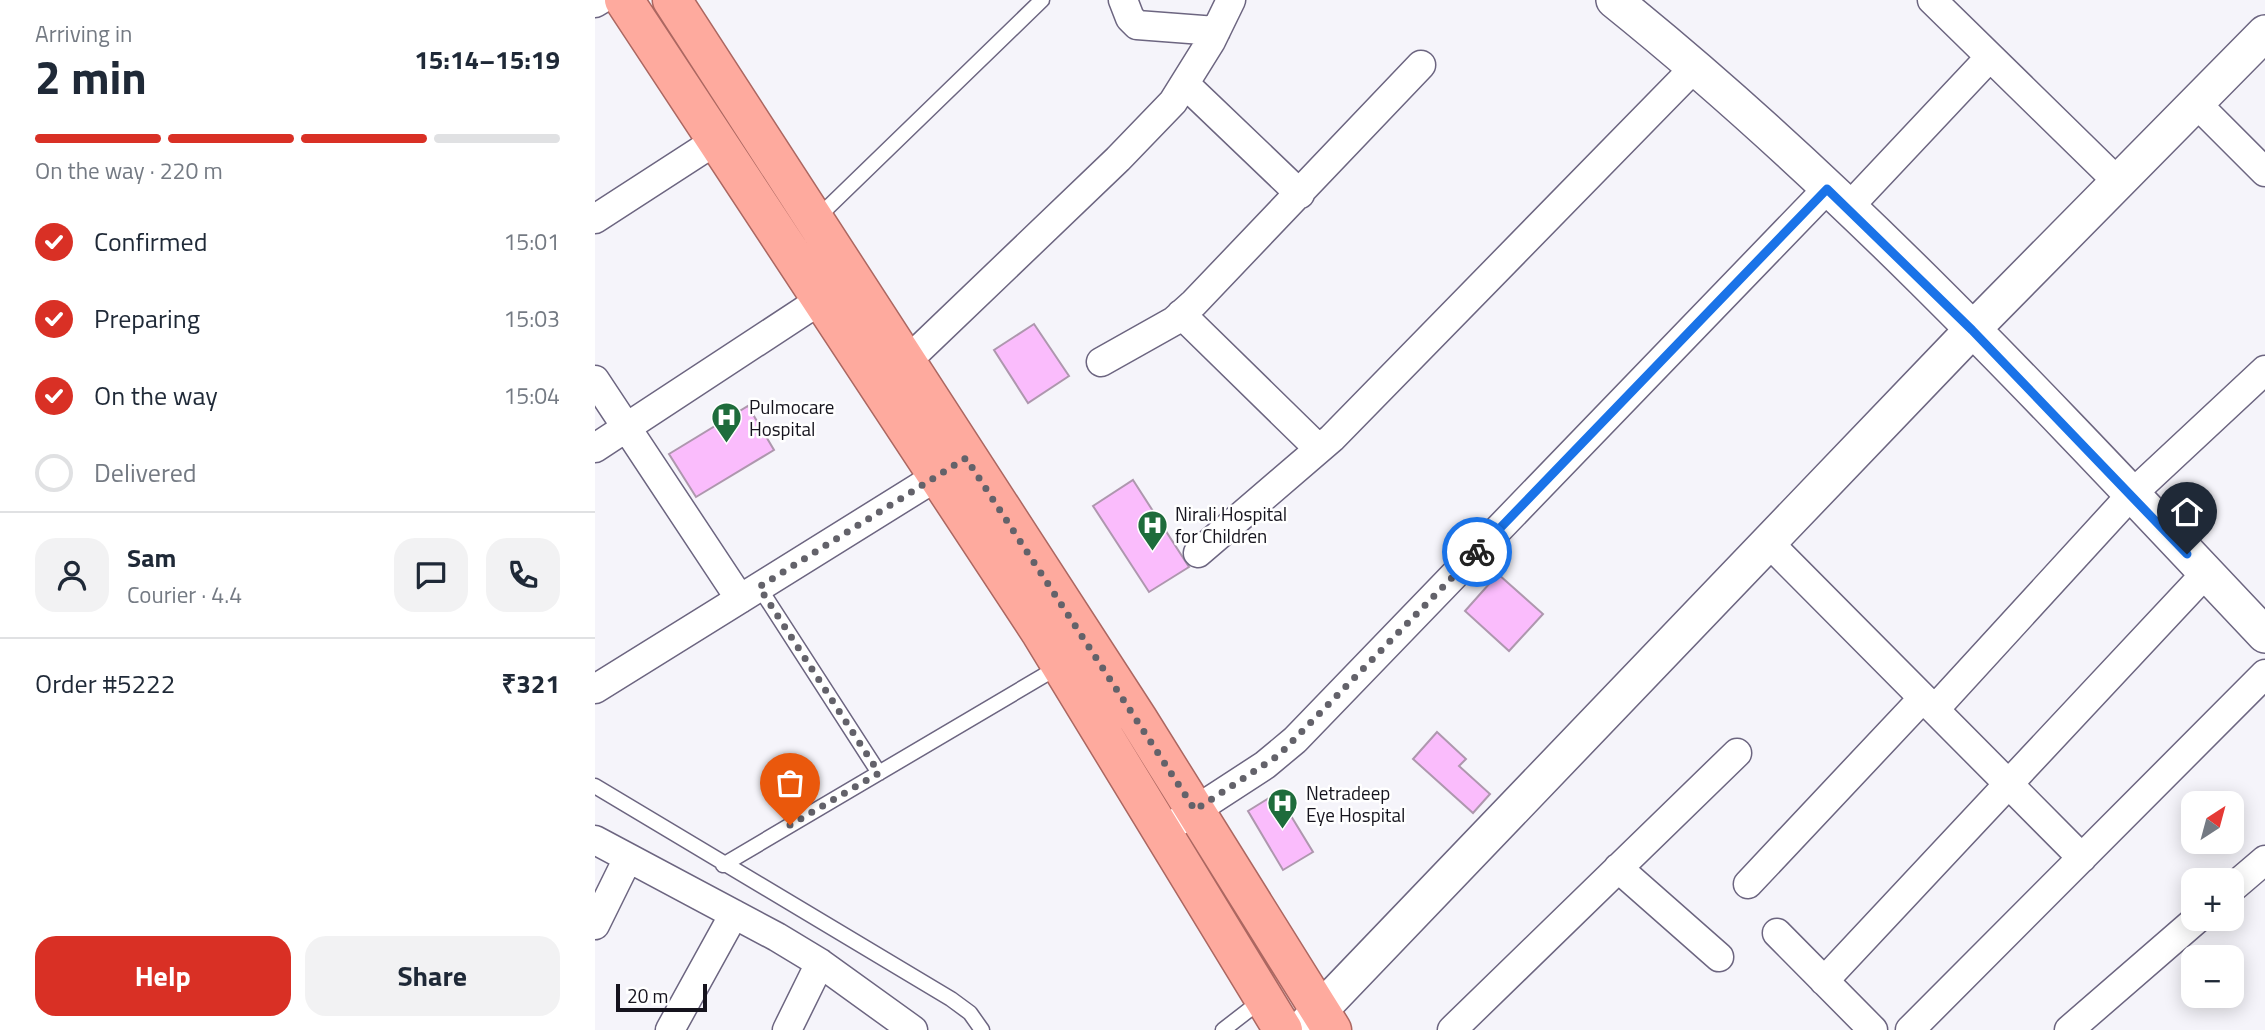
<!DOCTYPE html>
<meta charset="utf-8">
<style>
:root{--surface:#fff;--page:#f2f2f3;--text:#1f2937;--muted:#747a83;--line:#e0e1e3;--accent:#d93025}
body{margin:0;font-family:"Titillium Web",sans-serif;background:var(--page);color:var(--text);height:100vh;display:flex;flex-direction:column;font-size:26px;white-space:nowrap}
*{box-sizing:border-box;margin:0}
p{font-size:23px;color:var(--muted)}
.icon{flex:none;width:38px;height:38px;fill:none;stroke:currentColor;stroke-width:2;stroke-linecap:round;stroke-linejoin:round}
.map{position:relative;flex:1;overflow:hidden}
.side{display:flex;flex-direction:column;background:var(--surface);width:595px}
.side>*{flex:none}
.needle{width:46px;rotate:36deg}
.buttons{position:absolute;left:1586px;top:791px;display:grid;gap:14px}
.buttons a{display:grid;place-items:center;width:63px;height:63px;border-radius:14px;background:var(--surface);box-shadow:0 4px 18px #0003;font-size:35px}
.scale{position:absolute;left:21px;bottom:18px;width:91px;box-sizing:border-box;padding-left:7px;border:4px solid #15131d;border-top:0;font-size:19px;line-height:24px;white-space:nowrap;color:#15131d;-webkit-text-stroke:5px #fff;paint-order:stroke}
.pin{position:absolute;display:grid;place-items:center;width:60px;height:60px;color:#fff;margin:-72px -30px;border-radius:50% 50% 50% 0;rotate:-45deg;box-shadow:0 0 7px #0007}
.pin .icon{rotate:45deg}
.courier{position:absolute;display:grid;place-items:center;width:70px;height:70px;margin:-35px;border:5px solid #1a73e8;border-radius:50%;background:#fff;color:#222;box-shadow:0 2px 9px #0007}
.headline em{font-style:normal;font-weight:700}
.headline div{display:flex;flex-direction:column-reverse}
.headline{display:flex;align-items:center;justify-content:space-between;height:119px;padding:0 35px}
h1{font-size:46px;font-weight:700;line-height:52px}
.bar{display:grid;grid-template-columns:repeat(4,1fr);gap:10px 7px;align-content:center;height:84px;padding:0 35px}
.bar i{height:9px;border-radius:5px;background:var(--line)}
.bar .on{background:var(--accent)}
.bar p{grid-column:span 4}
.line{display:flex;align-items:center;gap:18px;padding:0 35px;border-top:2px solid var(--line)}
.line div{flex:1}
.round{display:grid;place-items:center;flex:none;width:74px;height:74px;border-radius:21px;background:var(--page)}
ol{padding:0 35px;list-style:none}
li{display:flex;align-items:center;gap:21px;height:77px}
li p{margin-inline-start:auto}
li .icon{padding:7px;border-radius:50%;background:var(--accent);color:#fff;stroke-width:4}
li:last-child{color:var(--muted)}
li i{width:38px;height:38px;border:4px solid var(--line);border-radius:50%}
.action{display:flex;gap:14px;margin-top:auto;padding:14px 35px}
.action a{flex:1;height:80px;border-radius:21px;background:var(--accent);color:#fff;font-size:28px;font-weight:700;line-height:80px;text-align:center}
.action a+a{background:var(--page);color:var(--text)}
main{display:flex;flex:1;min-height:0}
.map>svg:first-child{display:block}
.building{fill:#fabcfc;stroke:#ae97ae;stroke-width:2}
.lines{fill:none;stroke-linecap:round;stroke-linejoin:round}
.service-casing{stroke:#6c6580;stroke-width:17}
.minor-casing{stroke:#6c6580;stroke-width:31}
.tertiary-casing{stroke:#6c6580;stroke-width:38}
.trunk-casing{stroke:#ac6761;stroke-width:41}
.service{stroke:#fff;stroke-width:14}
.minor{stroke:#fff;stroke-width:28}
.tertiary{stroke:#fff;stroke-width:35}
.trunk{stroke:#feaa9e;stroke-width:38}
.done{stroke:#63626a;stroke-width:7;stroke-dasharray:0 12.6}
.route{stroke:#1a73e8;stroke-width:9}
.labels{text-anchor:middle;stroke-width:5;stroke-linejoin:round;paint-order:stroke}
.poi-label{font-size:19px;fill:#15131d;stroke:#fff;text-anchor:start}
</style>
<main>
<section class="side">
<div class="headline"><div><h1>2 min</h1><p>Arriving in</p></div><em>15:14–15:19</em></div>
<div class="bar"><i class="on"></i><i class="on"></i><i class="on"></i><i></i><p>On the way · 220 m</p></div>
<ol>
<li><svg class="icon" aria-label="check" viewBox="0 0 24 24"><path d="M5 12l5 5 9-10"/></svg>Confirmed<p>15:01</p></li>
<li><svg class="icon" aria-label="check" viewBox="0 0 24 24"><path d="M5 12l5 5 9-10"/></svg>Preparing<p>15:03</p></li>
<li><svg class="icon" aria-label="check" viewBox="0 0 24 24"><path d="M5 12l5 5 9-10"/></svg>On the way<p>15:04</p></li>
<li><i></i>Delivered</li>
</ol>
<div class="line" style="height:126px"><a class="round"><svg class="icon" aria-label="person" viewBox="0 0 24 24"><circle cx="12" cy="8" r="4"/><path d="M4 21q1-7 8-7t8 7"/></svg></a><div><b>Sam</b><p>Courier · 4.4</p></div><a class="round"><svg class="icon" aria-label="chat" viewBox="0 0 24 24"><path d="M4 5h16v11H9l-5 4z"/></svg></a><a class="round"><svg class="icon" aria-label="phone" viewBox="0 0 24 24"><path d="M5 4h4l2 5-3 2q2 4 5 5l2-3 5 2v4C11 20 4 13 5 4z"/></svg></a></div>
<div class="line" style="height:91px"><div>Order #5222</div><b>₹321</b></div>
<div class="action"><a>Help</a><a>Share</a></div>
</section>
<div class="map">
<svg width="1670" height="1030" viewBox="0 0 1670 1030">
<rect width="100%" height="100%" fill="#f5f4fa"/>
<path class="building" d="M 439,324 L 474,376 L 433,403 L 399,350 Z
M 153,406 L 179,450 L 101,497 L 74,454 Z
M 538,480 L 594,567 L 554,592 L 498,506 Z
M 903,574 L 948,614 L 914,651 L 870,611 Z
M 842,732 L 871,759 L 864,766 L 895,794 L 878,813 L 818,759 Z
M 682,793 L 718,852 L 688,870 L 653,811 Z"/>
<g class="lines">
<defs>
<path id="service" d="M 222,218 L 447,0
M 164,587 L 284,773
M 0,786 L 356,999 L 375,1013 L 387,1030
M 128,865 L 465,666
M 628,1030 L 668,999"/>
<path id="minor" d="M 528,0 L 535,18 L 542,25 L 621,31
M 1337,0 L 1523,182
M 0,3 L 5,0
M 590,84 L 705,194
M 1601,103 L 1670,172
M 1252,209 L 1395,57
M 0,219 L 122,140
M 586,314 L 724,449
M 506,362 L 579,321 L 599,303 L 826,65
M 310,363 L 523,159 L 578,102 L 616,41 L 636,0
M 0,380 L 145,599
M 0,448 L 227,299
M 1173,542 L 1487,858
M 603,553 L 737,438 L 1101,66
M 0,689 L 357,467
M 1340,709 L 1536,495 L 1670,370
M 584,821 L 670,765 L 700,740 L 1232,189
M 0,840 L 182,937 L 225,963 L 318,1030
M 1023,868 L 1124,957
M 1153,884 L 1328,698
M 1636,889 L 1670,860
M 0,925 L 33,858
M 1182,933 L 1278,1030
M 1229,981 L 1611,573
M 75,1030 L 139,914
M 192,1030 L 225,963
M 857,1030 L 1142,753
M 1315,1030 L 1670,674
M 1474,1030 L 1602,919"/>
<path id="tertiary" d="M 1019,0 C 1254,189 1463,416 1670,635
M 706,1030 L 1377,330 L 1670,33"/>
<path id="trunk" d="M 29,0 L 446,633 L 688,1030
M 77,0 L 543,719 L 737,1030"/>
</defs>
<use href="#service" class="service-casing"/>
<use href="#minor" class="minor-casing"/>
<use href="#tertiary" class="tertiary-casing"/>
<use href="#trunk" class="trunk-casing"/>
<use href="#service" class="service"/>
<use href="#minor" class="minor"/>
<use href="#tertiary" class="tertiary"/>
<use href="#trunk" class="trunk"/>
</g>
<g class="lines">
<path class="done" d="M 195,825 L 284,773 L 164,587 L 371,458 L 600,810 L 684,755 L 882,552"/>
<path class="route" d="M 882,552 L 1232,189 L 1377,330 L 1592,554"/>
</g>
<defs>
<symbol id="hospital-pin" viewBox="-11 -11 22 30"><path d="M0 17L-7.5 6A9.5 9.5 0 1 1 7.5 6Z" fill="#1e6c3b" stroke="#fff"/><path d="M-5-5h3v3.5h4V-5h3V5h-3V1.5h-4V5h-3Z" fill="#fff"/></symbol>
</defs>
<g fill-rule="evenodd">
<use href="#hospital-pin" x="114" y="400" width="35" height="47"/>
<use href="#hospital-pin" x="540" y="508" width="35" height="47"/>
<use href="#hospital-pin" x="670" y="786" width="35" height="47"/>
</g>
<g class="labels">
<g class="poi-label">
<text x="154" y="414">Pulmocare<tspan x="154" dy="22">Hospital</tspan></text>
<text x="580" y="521">Nirali Hospital<tspan x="580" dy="22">for Children</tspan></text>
<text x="711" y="800">Netradeep<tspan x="711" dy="22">Eye Hospital</tspan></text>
</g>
</g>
</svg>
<div class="buttons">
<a><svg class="needle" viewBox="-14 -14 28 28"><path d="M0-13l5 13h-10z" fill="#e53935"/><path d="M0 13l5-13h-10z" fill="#747a83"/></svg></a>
<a>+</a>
<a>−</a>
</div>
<div class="scale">20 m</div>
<div class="pin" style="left:195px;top:825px;background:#ea580c"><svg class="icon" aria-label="bag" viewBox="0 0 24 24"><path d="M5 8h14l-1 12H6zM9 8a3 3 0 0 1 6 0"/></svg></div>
<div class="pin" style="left:1592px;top:554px;background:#1f2937"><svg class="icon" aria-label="home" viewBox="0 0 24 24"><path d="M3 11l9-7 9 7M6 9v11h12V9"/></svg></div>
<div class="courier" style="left:882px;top:552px"><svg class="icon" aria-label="bike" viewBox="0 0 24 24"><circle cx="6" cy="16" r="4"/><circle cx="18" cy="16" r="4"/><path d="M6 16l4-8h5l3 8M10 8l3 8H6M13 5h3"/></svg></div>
</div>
</main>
